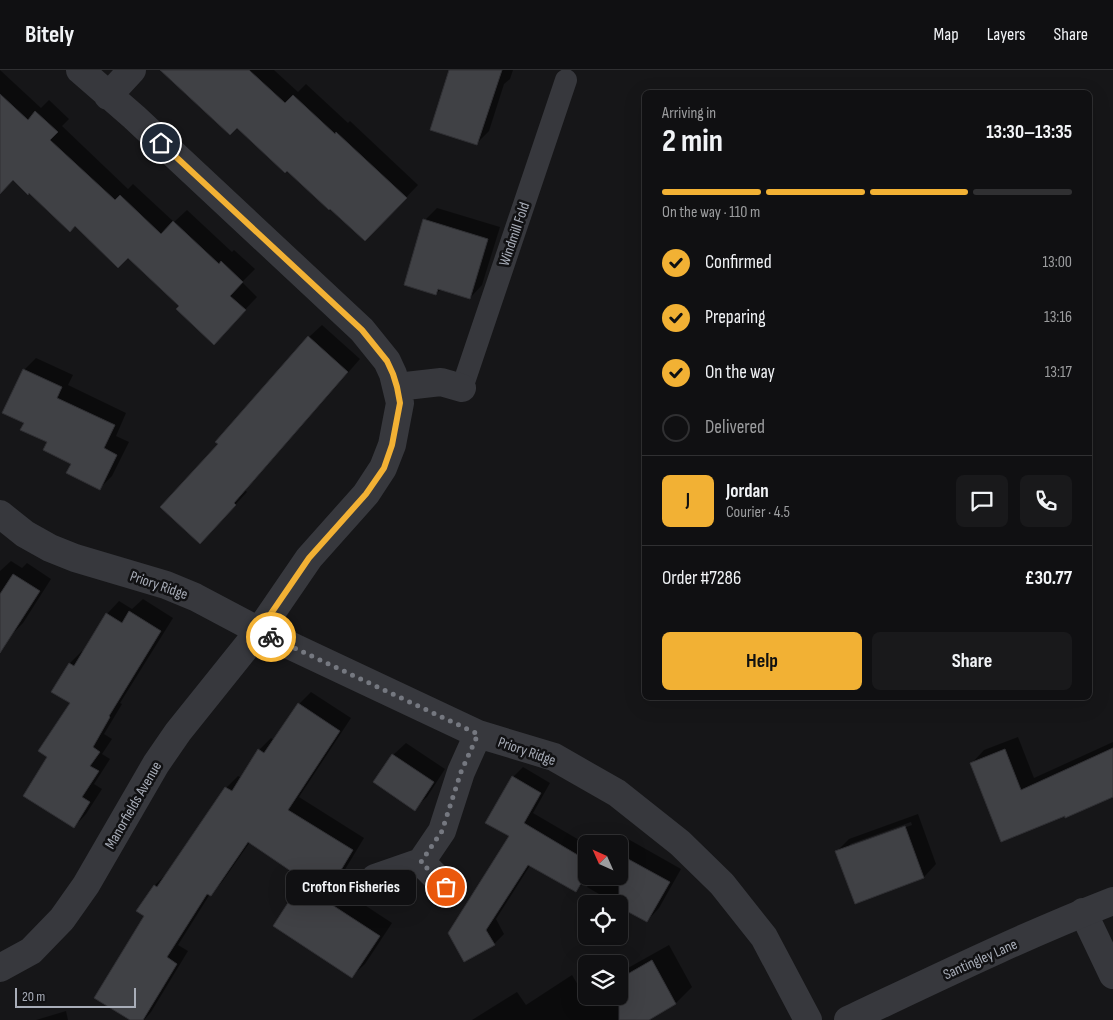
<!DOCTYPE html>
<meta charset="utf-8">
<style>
:root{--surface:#101012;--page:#19191b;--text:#f1f3f6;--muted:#9c9d9f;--line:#303032;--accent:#f2b134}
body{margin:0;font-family:"Sofia Sans Condensed",sans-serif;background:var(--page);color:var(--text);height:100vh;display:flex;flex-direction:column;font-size:19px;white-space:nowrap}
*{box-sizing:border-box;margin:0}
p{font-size:16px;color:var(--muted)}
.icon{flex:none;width:28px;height:28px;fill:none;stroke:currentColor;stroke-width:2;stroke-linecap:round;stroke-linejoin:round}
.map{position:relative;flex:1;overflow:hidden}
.drawer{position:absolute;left:642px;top:20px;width:450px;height:610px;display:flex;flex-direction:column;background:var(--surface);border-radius:8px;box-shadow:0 5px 20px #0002,0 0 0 1px var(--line)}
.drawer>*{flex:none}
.needle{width:32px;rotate:315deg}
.buttons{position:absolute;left:578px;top:765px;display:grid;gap:10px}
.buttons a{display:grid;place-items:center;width:50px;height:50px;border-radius:8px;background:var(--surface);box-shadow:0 5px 20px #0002,0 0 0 1px var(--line);font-size:25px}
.scale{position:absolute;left:15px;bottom:12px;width:121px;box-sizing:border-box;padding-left:5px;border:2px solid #a8adb8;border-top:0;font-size:14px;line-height:18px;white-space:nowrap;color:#a8adb8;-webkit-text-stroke:4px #111113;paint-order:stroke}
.pin{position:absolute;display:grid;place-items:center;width:42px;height:42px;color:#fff;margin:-21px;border:2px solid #fff;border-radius:50%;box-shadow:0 1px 5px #0007}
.courier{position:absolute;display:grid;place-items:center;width:50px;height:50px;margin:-25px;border:4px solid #f2b134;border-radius:50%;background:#fff;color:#222;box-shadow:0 1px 6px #0007}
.bubble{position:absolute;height:35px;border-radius:8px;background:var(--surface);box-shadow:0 5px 20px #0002,0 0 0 1px var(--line);font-size:16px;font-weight:700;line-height:35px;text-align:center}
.head em{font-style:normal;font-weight:700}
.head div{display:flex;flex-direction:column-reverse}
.head{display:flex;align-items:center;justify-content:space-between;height:85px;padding:0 20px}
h1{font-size:32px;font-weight:700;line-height:38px}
.bar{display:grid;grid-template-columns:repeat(4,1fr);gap:8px 5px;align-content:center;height:60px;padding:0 20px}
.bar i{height:6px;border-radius:4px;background:var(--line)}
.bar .on{background:var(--accent)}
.bar p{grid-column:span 4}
.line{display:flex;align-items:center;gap:12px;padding:0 20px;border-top:1px solid var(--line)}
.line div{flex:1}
.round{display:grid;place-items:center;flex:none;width:52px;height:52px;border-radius:8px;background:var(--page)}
ol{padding:0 20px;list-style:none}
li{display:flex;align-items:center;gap:15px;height:55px}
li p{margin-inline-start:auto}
li .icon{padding:5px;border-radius:50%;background:var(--accent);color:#111;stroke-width:4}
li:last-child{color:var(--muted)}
li i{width:28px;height:28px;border:2px solid var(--line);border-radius:50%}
.cta{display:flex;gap:10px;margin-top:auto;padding:10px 20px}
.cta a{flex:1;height:58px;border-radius:8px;background:var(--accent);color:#111;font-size:20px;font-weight:700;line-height:58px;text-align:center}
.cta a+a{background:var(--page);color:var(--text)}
header{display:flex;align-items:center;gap:30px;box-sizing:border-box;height:70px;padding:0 25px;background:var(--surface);border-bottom:1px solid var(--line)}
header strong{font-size:24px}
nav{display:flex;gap:28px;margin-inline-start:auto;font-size:18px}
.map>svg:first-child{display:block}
.shadow{fill:#0007;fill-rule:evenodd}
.building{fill:#404145;stroke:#303034}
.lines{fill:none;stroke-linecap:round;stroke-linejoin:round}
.service{stroke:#37383d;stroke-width:22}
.minor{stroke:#37383d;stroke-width:28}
.tertiary{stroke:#37383d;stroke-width:28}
.done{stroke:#757880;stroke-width:5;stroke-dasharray:0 9}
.route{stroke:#f2b134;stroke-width:6}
.labels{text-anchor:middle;stroke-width:5;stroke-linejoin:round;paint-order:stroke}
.street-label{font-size:15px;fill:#a8adb8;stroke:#111113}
</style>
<header>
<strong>Bitely</strong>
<nav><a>Map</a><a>Layers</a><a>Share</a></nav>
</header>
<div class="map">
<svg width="1113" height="950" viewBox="0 0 1113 950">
<rect width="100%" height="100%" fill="#161618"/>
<path class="shadow" d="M 0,0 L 41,38 L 49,30 L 69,49 L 62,56 L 128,119 L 133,114 L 174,152 L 187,140 L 232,182 L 234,180 L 255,199 L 242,212 L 257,227 L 226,260 L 181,235 L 128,186 L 75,155 L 13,109 L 0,123 Z
M 162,0 L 274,0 L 298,22 L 306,14 L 348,53 L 350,51 L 418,115 L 378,157 L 237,56 L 230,63 L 161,1 Z
M 459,0 L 513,0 L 510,9 L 504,14 L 489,61 L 477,73 Z
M 437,138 L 500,157 L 482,215 L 470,228 L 441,219 L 436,224 L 425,150 Z
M 322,255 L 360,289 L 245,420 L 247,422 L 212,460 L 220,374 L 309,267 Z
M 36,288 L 73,305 L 68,315 L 126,343 L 116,366 L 129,372 L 112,406 L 100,418 L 49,371 L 25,353 L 24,300 Z
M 11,491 L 22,498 L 27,493 L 51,509 L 23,553 L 10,566 L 0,559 L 0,501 Z
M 143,529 L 173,548 L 120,633 L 122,634 L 104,664 L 112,669 L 102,684 L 110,689 L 94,714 L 102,719 L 86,744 L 74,757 L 48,686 L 72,632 L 53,621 L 70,593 L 82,581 L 84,582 L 107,544 L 119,531 L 132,539 Z
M 311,622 L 351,648 L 299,727 L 364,768 L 338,811 L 334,815 L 392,853 L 365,894 L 352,906 L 275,856 L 301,814 L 306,810 L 250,772 L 222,812 L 210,824 L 178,875 L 188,881 L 151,942 L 144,950 L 132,950 L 146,845 L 155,815 L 167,803 L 226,718 L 238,706 L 242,708 L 259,680 L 271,668 L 274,670 L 299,634 Z
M 1018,667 L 1034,708 L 1113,672 L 1113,726 L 1066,746 L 972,693 L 984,680 Z
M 406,673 L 445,699 L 427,727 L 414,739 L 393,685 Z
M 523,697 L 550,713 L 533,743 L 586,774 L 586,806 L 588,806 L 586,811 L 576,820 L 531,794 L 496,849 L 504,864 L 494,874 L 465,890 L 511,766 L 513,707 Z
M 918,744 L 936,794 L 924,807 L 855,832 L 837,781 L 849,769 ZM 911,752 L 912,755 L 850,777 L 850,774 Z
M 621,765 L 681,799 L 659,838 L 647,851 L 619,835 L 619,834 L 616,834 L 587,817 L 593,806 L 619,806 L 619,774 L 613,774 Z
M 669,875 L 692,917 L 676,933 L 646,950 L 472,950 L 517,922 L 526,935 L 572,905 L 583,923 L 586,921 L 586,926 L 619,926 L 619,903 Z
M 66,941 L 68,950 L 36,950 Z"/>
<path class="building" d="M 160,0 L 249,0 L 285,33 L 293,25 L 335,64 L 336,62 L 407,128 L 365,171 L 330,139 L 329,140 L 287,101 L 285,103 L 237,58 L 230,65 Z
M 449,0 L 502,0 L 477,75 L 430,60 Z
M 0,24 L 28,50 L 35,41 L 58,62 L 50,70 L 115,130 L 120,125 L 161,164 L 173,151 L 219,194 L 221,191 L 243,212 L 230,226 L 246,240 L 214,275 L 176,239 L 179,236 L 128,188 L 118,198 L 75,156 L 70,162 L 29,123 L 28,125 L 13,110 L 0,124 Z
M 423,149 L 488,169 L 470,229 L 438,219 L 436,225 L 404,215 Z
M 308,266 L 348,302 L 234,433 L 236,435 L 200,474 L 160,437 L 218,374 L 215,372 Z
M 23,299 L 62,317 L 57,328 L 115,355 L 104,378 L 117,385 L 100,420 L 66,403 L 71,394 L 43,380 L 47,372 L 20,360 L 24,353 L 2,343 Z
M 13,504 L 40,521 L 0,583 L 0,524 Z
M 129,541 L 161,561 L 109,646 L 110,647 L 93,677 L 100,682 L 90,696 L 99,701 L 82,727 L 90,732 L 74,758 L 23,726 L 47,687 L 38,681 L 70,633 L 51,622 L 69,593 L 74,596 L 106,543 L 122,553 Z
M 298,633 L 340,661 L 288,740 L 353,780 L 326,825 L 248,772 L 211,826 L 207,824 L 167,887 L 177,894 L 143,950 L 130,950 L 94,928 L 144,846 L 136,841 L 154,815 L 157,817 L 225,717 L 232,721 L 258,679 L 264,683 Z
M 1113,678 L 1113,727 L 1065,748 L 1065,746 L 1001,772 L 970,693 L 1005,679 L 1021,720 Z
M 392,684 L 434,712 L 415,741 L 373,712 Z
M 512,706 L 541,723 L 524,753 L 586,790 L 586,805 L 576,822 L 528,795 L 486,860 L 495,875 L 464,892 L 448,863 L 509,766 L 485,753 Z
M 905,756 L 924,808 L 855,834 L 835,781 Z
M 619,784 L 670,812 L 647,852 L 619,837 Z
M 300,814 L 380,866 L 352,908 L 273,856 Z
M 652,890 L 676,934 L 649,950 L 619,950 L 619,909 Z"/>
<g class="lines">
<path class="service" d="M 462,318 L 566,10"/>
<path class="minor" d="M 108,26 L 132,0
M 397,317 L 441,312 L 462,318
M 0,444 L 25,464 L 50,478 L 75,488 L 166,515 L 195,527 L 259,561 L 478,664 L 554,687 L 617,723 L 680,773 L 722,814 L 764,867 L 808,950
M 421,792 L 442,761 L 461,702 L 478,664
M 375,808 L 421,792 L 446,817
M 1083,842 L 1113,905
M 0,898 L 31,881 L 62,849 L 86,815 L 156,694 L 178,662 L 259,561 L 309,488 L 366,424 L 383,398 L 392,375 L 400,333 L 393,304 L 387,291 L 362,260 L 134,47 L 80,0"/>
<path class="tertiary" d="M 848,950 C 935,909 1023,866 1113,831"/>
</g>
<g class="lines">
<path class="done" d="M 271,567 L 478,664 L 461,702 L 442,761 L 421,792 L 446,817"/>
<path class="route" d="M 161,73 L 362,260 L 387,291 L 393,304 L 397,317 L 400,333 L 392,375 L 384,398 L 366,424 L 309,488 L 259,561 L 271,567"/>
</g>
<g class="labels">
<g class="street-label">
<text transform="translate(514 164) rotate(-71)" y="5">Windmill Fold</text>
<text transform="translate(159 515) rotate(19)" y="5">Priory Ridge</text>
<text transform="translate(527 681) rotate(19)" y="5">Priory Ridge</text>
<text transform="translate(133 735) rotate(-60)" y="5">Manorfields Avenue</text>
<text transform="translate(980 889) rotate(-24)" y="5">Santingley Lane</text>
</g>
</g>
</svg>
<div class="buttons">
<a><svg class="needle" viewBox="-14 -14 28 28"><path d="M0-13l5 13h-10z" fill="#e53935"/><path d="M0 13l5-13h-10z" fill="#9c9d9f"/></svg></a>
<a><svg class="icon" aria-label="locate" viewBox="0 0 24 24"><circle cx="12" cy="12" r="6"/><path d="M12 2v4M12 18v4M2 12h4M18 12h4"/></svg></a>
<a><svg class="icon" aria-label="layers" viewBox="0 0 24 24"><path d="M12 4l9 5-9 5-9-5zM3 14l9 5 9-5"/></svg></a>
</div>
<div class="scale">20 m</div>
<div class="pin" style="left:446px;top:817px;background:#ea580c"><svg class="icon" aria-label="bag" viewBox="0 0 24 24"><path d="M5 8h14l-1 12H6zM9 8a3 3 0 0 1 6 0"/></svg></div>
<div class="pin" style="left:161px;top:73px;background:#1f2937"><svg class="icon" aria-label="home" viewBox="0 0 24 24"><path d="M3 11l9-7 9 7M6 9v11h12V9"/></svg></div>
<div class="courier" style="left:271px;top:567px"><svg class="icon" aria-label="bike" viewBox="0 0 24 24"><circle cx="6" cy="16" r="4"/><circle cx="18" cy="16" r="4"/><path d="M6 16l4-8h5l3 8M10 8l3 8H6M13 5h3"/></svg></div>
<div class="bubble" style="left:286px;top:800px;width:130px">Crofton Fisheries</div>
<section class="drawer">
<div class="head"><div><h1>2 min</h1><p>Arriving in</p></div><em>13:30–13:35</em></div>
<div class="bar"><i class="on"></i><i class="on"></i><i class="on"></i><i></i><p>On the way · 110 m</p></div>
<ol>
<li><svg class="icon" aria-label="check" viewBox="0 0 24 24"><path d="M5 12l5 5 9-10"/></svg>Confirmed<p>13:00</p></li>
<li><svg class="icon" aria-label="check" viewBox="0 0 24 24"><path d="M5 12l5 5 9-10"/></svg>Preparing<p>13:16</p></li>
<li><svg class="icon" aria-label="check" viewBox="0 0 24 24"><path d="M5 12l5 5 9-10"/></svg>On the way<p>13:17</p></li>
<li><i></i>Delivered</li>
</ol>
<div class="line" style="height:90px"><b class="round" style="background:var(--accent);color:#111">J</b><div><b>Jordan</b><p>Courier · 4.5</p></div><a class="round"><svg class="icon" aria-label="chat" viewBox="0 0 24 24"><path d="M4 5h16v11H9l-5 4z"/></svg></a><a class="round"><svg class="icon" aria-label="phone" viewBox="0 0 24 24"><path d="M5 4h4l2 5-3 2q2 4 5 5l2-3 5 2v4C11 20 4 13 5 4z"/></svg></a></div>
<div class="line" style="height:65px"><div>Order #7286</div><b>£30.77</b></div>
<div class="cta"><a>Help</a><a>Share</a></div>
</section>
</div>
